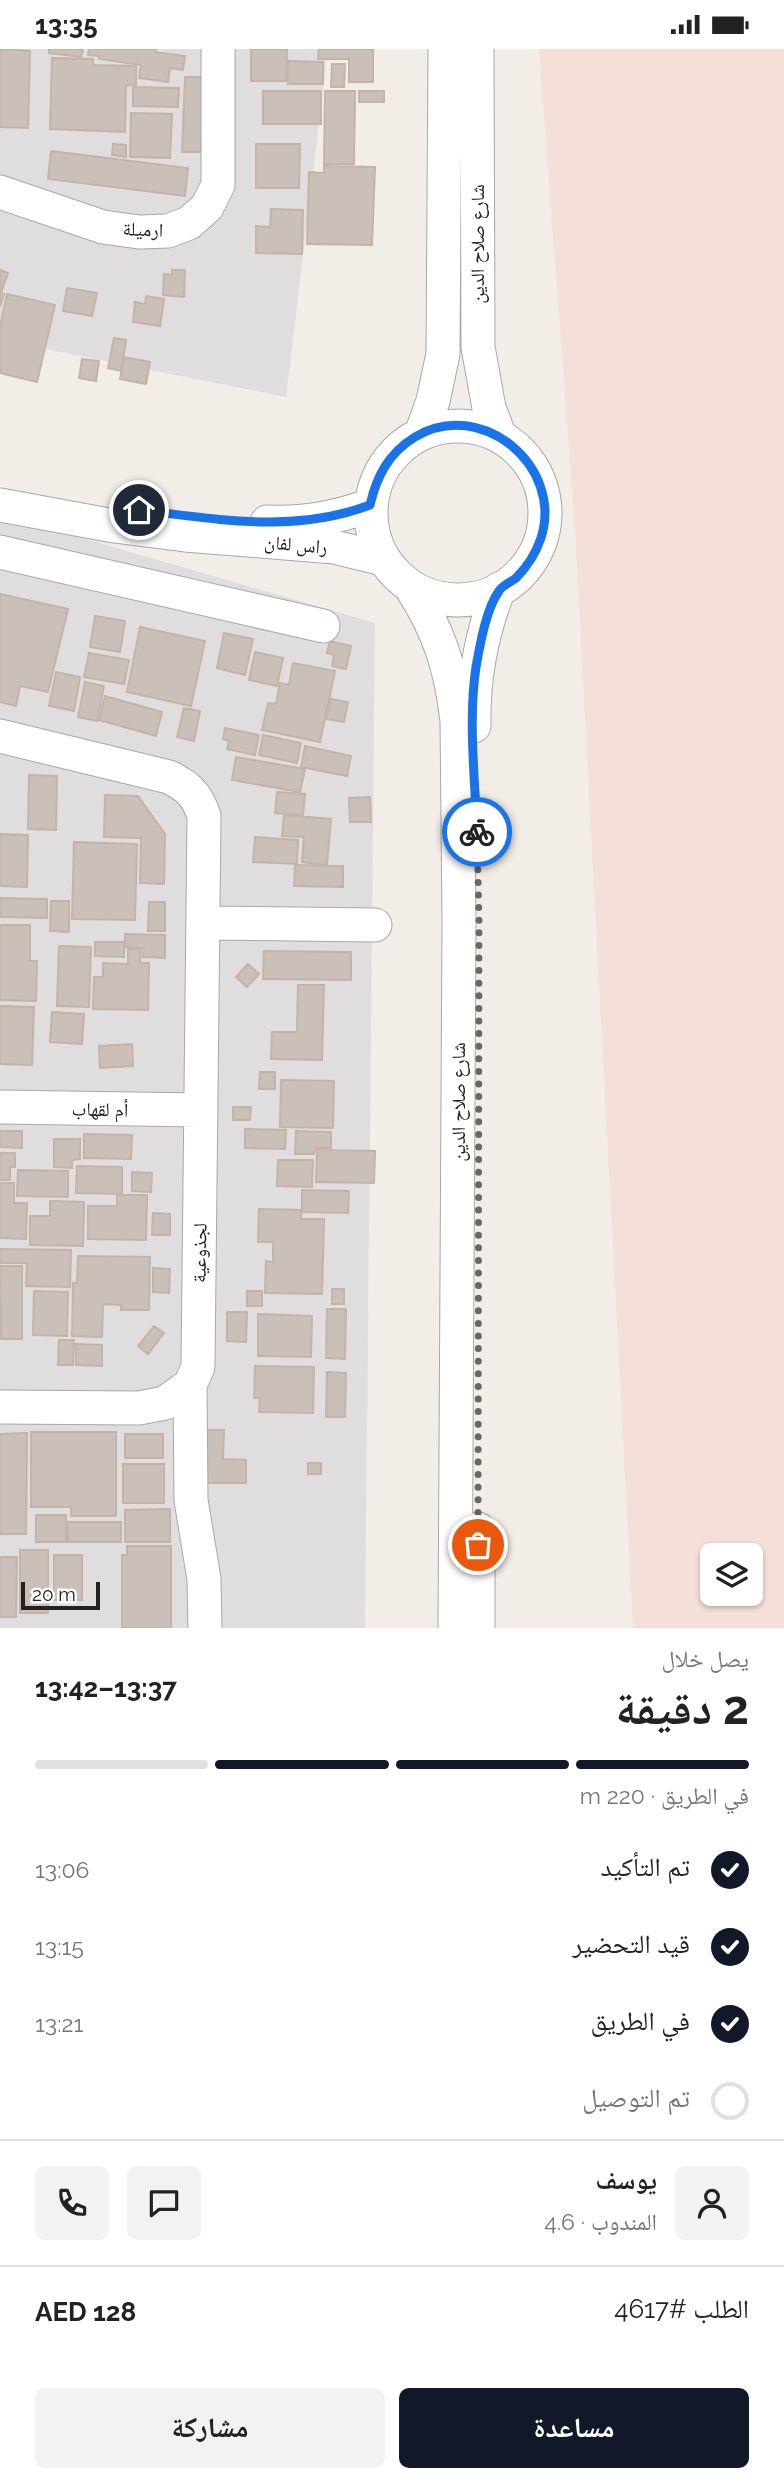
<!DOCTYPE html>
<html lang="ar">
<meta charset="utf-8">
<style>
:root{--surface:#fff;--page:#f2f2f2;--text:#222;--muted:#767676;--line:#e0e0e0;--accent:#111827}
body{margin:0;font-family:Raleway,"Noto Naskh Arabic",sans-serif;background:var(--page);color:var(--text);direction:rtl;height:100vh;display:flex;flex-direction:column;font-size:26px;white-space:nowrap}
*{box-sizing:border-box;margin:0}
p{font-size:23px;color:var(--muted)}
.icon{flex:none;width:38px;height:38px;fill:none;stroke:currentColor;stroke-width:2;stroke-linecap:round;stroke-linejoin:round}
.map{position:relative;height:1579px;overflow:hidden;direction:ltr}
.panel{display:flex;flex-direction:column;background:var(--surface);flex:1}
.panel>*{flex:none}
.controls{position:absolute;left:700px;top:1494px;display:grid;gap:14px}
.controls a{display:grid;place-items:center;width:63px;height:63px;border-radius:10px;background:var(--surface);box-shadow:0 2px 5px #0004;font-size:35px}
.scale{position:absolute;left:21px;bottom:18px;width:79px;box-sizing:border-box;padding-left:7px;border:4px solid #212121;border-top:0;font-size:19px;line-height:24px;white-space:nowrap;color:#212121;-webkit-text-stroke:5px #fff;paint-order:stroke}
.pin{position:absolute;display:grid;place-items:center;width:60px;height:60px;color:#fff;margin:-30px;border:4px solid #fff;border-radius:50%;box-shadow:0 2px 7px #0007}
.courier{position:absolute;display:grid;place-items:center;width:70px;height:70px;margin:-35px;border:5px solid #1a73e8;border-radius:50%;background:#fff;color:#222;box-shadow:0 2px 9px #0007}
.overview em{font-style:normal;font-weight:700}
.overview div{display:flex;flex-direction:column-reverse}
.overview{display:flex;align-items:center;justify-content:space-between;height:119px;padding:0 35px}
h1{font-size:46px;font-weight:700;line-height:52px}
.bar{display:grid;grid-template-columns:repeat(4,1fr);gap:10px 7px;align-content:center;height:84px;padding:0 35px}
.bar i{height:9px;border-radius:5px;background:var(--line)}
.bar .active{background:var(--accent)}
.bar p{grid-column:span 4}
.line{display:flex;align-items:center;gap:18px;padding:0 35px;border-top:2px solid var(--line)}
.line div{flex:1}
.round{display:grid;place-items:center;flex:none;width:74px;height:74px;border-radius:10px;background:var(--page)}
ol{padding:0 35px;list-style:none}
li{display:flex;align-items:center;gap:21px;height:77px}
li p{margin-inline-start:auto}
li .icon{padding:7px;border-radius:50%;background:var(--accent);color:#fff;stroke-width:4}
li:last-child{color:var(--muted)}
li i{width:38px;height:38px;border:4px solid var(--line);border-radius:50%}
.button{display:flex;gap:14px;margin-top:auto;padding:14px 35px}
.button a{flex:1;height:80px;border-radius:10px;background:var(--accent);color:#fff;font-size:28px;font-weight:700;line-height:80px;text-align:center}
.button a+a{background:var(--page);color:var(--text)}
.status{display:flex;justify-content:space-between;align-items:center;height:49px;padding:0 35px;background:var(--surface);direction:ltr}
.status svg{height:19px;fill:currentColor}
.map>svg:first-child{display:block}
.residential{fill:#dfddde}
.military{fill:#f4dfd9;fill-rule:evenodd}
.building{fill:#cabfb9;stroke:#c5b3a7;stroke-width:2}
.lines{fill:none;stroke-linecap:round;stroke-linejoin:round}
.minor-casing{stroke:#a8a8a8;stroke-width:35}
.minor{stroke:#fff;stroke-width:33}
.done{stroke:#6a6866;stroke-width:7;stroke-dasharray:0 12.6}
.route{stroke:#1a73e8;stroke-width:9}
.labels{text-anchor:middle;stroke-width:5;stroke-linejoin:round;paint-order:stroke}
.street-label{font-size:19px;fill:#212121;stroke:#fff}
</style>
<div class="status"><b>13:35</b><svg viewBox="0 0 49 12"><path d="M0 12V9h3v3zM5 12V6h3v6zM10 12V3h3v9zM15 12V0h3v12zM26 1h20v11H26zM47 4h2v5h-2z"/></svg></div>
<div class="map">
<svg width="784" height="1579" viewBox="0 0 784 1579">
<rect width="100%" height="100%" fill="#f2ede6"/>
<path class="residential" d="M 0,0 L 328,0 L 286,348 L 0,291 Z
M 0,465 L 375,574 L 365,1579 L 0,1579 Z"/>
<path class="military" d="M 539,0 L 784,0 L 784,1579 L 633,1579 L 575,479 ZM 712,1507 L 751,1507 L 751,1545 L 712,1545 Z"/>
<path class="building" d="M 0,0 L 30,2 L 28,79 L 0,78 Z
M 49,0 L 83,0 L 81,8 L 49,4 Z
M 89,0 L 156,0 L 155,3 L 185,7 L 183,21 L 170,19 L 168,33 L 139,29 L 141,16 L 99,10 L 99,7 L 88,6 Z
M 251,0 L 287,0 L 286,32 L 251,32 Z
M 319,0 L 373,0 L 373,33 L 349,33 L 349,10 L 318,10 Z
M 52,9 L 93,10 L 93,16 L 136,17 L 136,37 L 126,36 L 125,83 L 50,80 Z
M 288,12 L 323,13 L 323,35 L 288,35 Z
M 332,15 L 345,15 L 344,38 L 331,38 Z
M 185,28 L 204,28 L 201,103 L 182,103 Z
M 133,38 L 179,39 L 178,58 L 133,57 Z
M 263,42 L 321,42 L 321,75 L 263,75 Z
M 325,42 L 355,42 L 354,115 L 324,115 Z
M 359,42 L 384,42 L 384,53 L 359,53 Z
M 131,64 L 172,65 L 170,109 L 130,108 Z
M 113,95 L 126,96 L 126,108 L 112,106 Z
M 256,95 L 300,95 L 299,139 L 256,139 Z
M 51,102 L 188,119 L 185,147 L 48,130 Z
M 324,117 L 375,118 L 372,196 L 307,195 L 309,123 L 324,124 Z
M 271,160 L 303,161 L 302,205 L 256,204 L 256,177 L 270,178 Z
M 0,221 L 8,224 L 1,244 L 4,245 L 0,258 Z
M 172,221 L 185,221 L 184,248 L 163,246 L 164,225 L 172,226 Z
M 67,239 L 97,244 L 92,267 L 63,262 Z
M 7,245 L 55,256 L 37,333 L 0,324 L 0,277 Z
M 146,247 L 164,250 L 160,277 L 133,273 L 135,253 L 145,255 Z
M 114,289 L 126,291 L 121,322 L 108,319 Z
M 124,308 L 150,313 L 146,335 L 120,330 Z
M 82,310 L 99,312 L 96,332 L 79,329 Z
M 0,545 L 68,560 L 48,643 L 20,637 L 16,657 L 0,653 Z
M 95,567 L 125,572 L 120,603 L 90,598 Z
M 140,578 L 205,592 L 191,657 L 127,643 Z
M 224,584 L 253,590 L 245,626 L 217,619 Z
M 330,592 L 351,597 L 346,620 L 332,617 L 334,606 L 327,604 Z
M 255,603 L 283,609 L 277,637 L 249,631 Z
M 89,604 L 129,611 L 124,635 L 84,628 Z
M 293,614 L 335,622 L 320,693 L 262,681 L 268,654 L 276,655 L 280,634 L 289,636 Z
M 56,623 L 80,628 L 74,662 L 49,657 Z
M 85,633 L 104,637 L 97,672 L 78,668 Z
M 105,647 L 162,663 L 156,687 L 99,671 Z
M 331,650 L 348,653 L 344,673 L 326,670 Z
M 184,659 L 200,662 L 194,692 L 177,688 Z
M 225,679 L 259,686 L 255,706 L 227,700 L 229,692 L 223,690 Z
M 263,686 L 301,694 L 297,714 L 259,706 Z
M 305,697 L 351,707 L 347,727 L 301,718 Z
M 236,708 L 305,720 L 300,743 L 232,731 Z
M 29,726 L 57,727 L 56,781 L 28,780 Z
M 277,743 L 305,745 L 303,766 L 275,764 Z
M 105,746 L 138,747 L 165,785 L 164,835 L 140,834 L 141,789 L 104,788 Z
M 370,748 L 371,773 L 350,773 L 349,749 Z
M 284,766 L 331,770 L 327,816 L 302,813 L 304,788 L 282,787 Z
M 0,785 L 28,786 L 27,838 L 0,837 Z
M 255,788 L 298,791 L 297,815 L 253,813 Z
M 74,793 L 137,795 L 135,871 L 72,870 Z
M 295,816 L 343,817 L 343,838 L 294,837 Z
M 0,849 L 47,850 L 47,869 L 0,868 Z
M 51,852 L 69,852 L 69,883 L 50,882 Z
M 149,853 L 165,853 L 165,882 L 148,882 Z
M 0,876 L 30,876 L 30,912 L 37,912 L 36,952 L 0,951 Z
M 125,885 L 165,886 L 165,909 L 143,908 L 144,899 L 125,898 Z
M 95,893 L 124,893 L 124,908 L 95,907 Z
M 59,897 L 91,898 L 89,958 L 57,957 Z
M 128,900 L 141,900 L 140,914 L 149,914 L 148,961 L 93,960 L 94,928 L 103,928 L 103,914 L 128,915 Z
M 264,902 L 351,903 L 351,931 L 263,930 Z
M 248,915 L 259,925 L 247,938 L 236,928 Z
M 298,936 L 324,936 L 322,1011 L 271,1010 L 272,983 L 297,983 Z
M 0,957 L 34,958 L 32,1016 L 0,1015 Z
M 52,963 L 84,965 L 82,995 L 50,993 Z
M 132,995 L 133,1017 L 100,1019 L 99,997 Z
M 260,1023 L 275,1023 L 275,1040 L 259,1040 Z
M 281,1031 L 334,1032 L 333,1079 L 280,1078 Z
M 233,1058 L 251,1058 L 250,1071 L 233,1071 Z
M 245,1080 L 286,1081 L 285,1100 L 245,1099 Z
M 0,1082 L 22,1082 L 22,1099 L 0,1098 Z
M 296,1082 L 331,1083 L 331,1099 L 315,1099 L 314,1105 L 295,1105 Z
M 84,1085 L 132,1086 L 131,1110 L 84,1109 Z
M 54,1090 L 80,1090 L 80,1110 L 72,1111 L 72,1119 L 54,1118 Z
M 317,1101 L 375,1102 L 374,1134 L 316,1133 Z
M 0,1104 L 15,1104 L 15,1118 L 10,1118 L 10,1131 L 0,1131 Z
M 278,1111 L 313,1111 L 312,1138 L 277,1137 Z
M 77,1117 L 122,1118 L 122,1145 L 76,1144 Z
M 18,1121 L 68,1122 L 68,1148 L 17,1147 Z
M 132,1123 L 152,1124 L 151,1143 L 132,1142 Z
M 0,1134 L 14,1134 L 14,1154 L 27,1154 L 26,1190 L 0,1189 Z
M 302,1141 L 349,1142 L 348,1164 L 302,1163 Z
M 117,1146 L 147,1146 L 146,1191 L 88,1190 L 88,1157 L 117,1157 Z
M 50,1152 L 84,1153 L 83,1197 L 30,1196 L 30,1167 L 50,1167 Z
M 259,1160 L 301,1161 L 301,1170 L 324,1170 L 322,1245 L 265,1244 L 266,1212 L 273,1213 L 273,1193 L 258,1193 Z
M 153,1164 L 170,1165 L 170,1186 L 152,1186 Z
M 0,1200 L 71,1201 L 70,1238 L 26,1237 L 27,1214 L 0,1214 Z
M 78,1207 L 150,1208 L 149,1261 L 121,1261 L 121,1256 L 103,1255 L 102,1288 L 72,1287 L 73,1234 L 77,1234 Z
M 0,1217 L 22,1217 L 22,1290 L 1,1290 Z
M 153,1219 L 170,1220 L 169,1244 L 153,1243 Z
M 332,1240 L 344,1240 L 344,1255 L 332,1255 Z
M 34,1242 L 68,1243 L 67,1287 L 33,1286 Z
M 247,1242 L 262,1242 L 262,1257 L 247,1257 Z
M 327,1260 L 346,1260 L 345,1310 L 326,1309 Z
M 227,1263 L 247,1263 L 246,1293 L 227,1292 Z
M 258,1265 L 312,1267 L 311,1308 L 258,1307 Z
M 154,1277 L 164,1284 L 148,1305 L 138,1297 Z
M 59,1291 L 74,1291 L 73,1316 L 58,1316 Z
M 76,1295 L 102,1296 L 102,1317 L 76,1316 Z
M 255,1317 L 314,1318 L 313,1364 L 259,1363 L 260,1349 L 254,1349 Z
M 327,1323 L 346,1324 L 345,1368 L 326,1368 Z
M 206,1381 L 224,1381 L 223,1410 L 246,1411 L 246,1434 L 205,1434 Z
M 31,1383 L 116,1383 L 116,1467 L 71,1467 L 71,1458 L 31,1458 Z
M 27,1384 L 26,1485 L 0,1485 L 0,1385 Z
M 125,1385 L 163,1385 L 163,1409 L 125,1409 Z
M 308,1414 L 321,1414 L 321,1425 L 308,1425 Z
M 123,1415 L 164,1415 L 164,1454 L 123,1454 Z
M 170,1460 L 170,1493 L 125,1493 L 125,1461 Z
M 36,1466 L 66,1466 L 66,1493 L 36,1493 Z
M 68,1473 L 121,1473 L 121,1493 L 68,1493 Z
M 127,1497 L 171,1497 L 171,1579 L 122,1579 L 122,1506 L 127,1506 Z
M 20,1501 L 48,1501 L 48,1564 L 20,1564 Z
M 54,1506 L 82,1506 L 82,1551 L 54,1551 Z
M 0,1508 L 17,1508 L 16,1568 L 0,1568 Z"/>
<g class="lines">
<defs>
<path id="minor" d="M 477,0 L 478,298 L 489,359 L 500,388
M 0,143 L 103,178 L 139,183 L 168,182 L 189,174 L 207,158 L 218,136 L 218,0
M371 464a87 87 0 1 1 174 0a87 87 0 1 1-174 0Z
M 421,385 L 433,352 L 443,305 L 445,0
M 0,456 L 114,477 L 185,486 L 334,498 L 383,510
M 267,473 C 304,475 336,469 371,456
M 0,503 L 323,577
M 410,537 C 439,581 451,619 457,672 L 459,873 L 455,1579
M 474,677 C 473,629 481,585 499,540
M 0,687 L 169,728 C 189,738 197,746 204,767 L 198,1318 L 190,1336 L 165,1354 L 139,1359 L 0,1358
M 203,874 L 375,876
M 0,1058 L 201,1061
M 190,1336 L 191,1451 L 204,1530 L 205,1579
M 478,1480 L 478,1579"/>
</defs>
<use href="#minor" class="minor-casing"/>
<use href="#minor" class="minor"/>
</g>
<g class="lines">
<path class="done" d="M 477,783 L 479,872 L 478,1496"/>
<path class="route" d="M 139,461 C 218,470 293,485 370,456 C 377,426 389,404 415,388 C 481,348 564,417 541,489 C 536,504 527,518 516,529 C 511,533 503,536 499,542 C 486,560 480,596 476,618 C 468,671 475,729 477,783"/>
</g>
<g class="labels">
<g class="street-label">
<text transform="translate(143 180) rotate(2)" y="7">ارميلة</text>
<text transform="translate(477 195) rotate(-90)" y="7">شارع صلاح الدين</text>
<text transform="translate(296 495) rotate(5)" y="7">راس لفان</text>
<text transform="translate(458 1053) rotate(-90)" y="7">شارع صلاح الدين</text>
<text transform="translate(100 1060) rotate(1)" y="7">أم لقهاب</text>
<text transform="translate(199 1204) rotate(-89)" y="7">لجذوعية</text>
</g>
</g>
</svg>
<div class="controls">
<a><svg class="icon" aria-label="layers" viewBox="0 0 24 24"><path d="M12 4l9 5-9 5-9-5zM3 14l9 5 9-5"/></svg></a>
</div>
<div class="scale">20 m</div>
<div class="pin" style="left:478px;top:1496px;background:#ea580c"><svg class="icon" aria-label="bag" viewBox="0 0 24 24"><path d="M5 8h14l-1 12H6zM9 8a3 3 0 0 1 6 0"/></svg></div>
<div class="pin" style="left:139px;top:461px;background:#1f2937"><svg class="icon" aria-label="home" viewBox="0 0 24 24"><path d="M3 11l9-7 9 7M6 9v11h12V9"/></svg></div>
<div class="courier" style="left:477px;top:783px"><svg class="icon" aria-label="bike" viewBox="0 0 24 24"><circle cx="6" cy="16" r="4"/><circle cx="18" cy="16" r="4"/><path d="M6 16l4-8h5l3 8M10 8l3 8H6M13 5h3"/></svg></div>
</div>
<section class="panel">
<div class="overview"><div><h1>2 دقيقة</h1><p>يصل خلال</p></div><em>13:37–13:42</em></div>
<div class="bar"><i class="active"></i><i class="active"></i><i class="active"></i><i></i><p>في الطريق · 220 m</p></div>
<ol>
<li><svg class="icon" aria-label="check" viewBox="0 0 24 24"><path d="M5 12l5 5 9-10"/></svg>تم التأكيد<p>13:06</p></li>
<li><svg class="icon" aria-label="check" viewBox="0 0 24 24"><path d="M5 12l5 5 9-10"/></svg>قيد التحضير<p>13:15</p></li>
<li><svg class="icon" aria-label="check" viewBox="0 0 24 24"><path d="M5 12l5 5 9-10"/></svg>في الطريق<p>13:21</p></li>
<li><i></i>تم التوصيل</li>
</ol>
<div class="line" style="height:126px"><a class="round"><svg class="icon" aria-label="person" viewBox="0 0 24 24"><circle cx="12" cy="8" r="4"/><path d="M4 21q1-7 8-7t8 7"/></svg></a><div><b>يوسف</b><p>المندوب · 4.6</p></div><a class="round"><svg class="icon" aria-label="chat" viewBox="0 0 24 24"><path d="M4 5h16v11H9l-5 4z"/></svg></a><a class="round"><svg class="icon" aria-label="phone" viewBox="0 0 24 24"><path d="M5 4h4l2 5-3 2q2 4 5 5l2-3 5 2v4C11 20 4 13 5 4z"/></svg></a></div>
<div class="line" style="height:91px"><div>الطلب #4617</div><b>AED 128</b></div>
<div class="button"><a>مساعدة</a><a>مشاركة</a></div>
</section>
